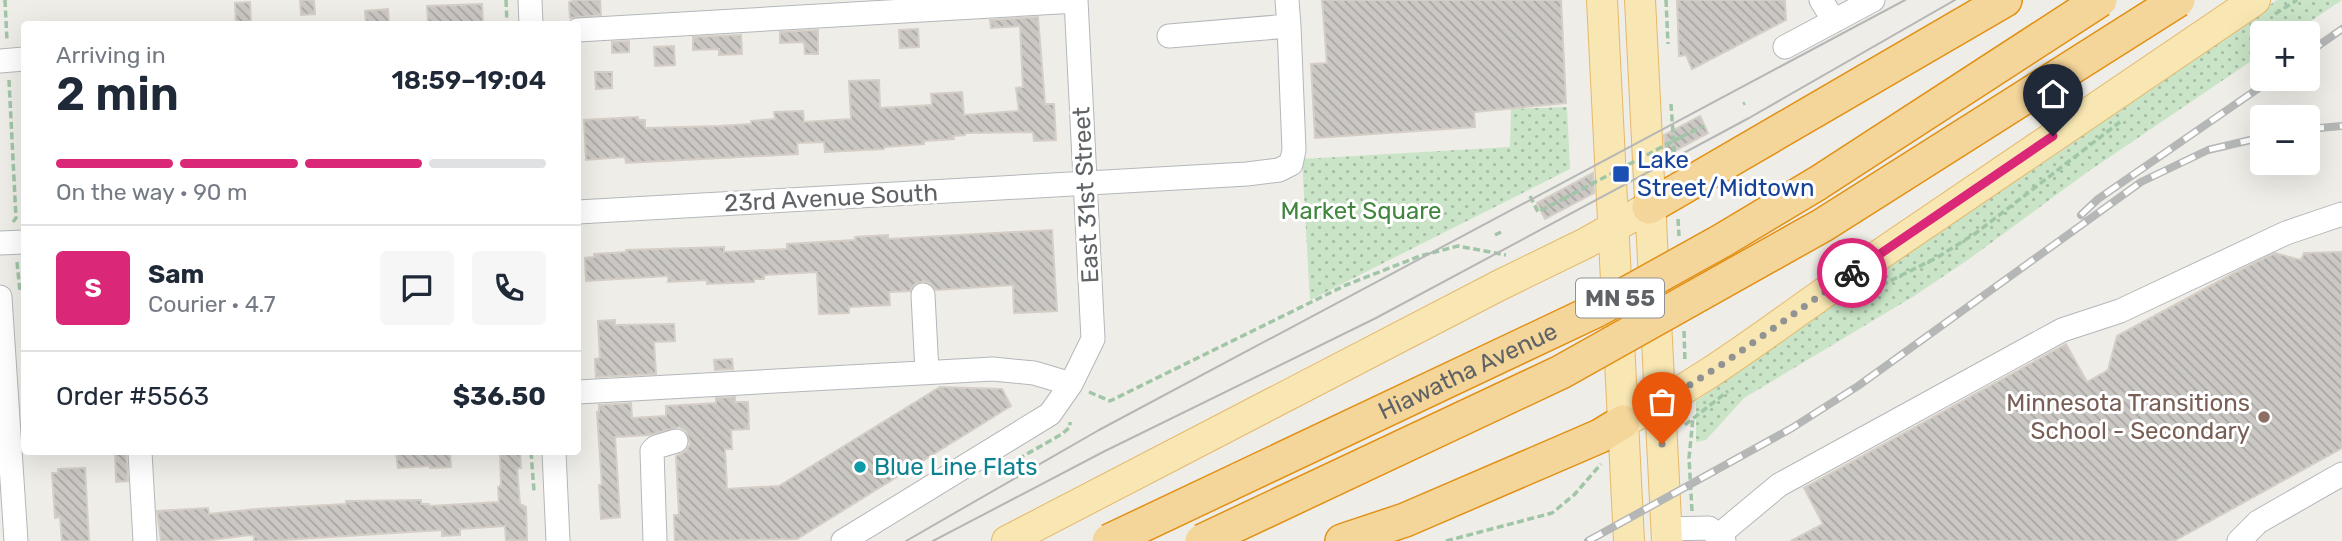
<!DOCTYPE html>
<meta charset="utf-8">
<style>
:root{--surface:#fff;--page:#f6f6f7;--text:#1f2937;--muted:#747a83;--line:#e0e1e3;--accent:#db2777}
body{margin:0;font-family:Rubik,sans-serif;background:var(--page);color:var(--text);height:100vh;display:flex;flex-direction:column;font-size:26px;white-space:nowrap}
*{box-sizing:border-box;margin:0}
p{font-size:23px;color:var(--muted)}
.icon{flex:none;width:38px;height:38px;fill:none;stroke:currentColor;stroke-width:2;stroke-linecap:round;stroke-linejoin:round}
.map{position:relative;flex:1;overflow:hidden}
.drawer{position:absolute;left:21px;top:21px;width:560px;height:434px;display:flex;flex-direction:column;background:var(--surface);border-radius:7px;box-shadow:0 7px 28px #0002}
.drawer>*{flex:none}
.buttons{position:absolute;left:2250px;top:21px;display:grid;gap:14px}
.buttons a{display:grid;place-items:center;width:70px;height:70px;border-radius:7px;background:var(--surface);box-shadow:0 7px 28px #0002;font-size:35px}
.pin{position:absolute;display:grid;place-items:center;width:60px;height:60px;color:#fff;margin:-72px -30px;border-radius:50% 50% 50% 0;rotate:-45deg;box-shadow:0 0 7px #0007}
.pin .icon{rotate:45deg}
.courier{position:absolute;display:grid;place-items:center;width:70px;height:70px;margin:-35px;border:5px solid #db2777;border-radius:50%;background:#fff;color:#222;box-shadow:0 2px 9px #0007}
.headline em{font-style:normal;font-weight:600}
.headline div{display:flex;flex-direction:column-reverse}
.headline{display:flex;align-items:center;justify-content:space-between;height:119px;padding:0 35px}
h1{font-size:46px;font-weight:600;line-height:52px}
.bar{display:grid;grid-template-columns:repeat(4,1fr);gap:10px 7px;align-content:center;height:84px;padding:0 35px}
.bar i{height:9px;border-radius:5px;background:var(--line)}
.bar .selected{background:var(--accent)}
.bar p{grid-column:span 4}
.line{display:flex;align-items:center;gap:18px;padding:0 35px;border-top:2px solid var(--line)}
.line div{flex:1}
.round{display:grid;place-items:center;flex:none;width:74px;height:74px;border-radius:7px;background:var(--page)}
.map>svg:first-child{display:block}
.park{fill:url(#park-dots)}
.building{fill:url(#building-back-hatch);stroke:#d4cec6;stroke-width:2}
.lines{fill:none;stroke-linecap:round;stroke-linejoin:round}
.minor-casing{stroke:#b4b7ba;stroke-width:25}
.major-casing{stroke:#e6b86a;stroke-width:32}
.highway-casing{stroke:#e29014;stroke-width:36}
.path{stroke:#a0c5a7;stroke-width:3.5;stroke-dasharray:7 3.5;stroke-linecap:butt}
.minor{stroke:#fff;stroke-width:23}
.major{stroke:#f8e7b3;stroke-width:30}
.highway{stroke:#f4d59a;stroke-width:33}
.tram{stroke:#b5b6b6;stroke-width:2}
.rail-casing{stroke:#b5b6b6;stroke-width:8}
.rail{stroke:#fff;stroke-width:5;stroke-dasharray:16;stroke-linecap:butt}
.highway-bridge-casing{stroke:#e29014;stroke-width:36;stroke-linecap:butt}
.path-bridge{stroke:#a0c5a7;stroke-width:3.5;stroke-dasharray:7 3.5;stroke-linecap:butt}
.highway-bridge{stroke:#f4d59a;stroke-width:33}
.done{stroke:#919393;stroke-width:7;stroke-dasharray:0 12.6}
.route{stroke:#db2777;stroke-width:9}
.transit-dot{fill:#1a4fb4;stroke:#fff;stroke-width:2.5}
.education-dot{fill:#8d6e63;stroke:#fff;stroke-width:2.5}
.culture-dot{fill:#0f9aa8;stroke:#fff;stroke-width:2.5}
.labels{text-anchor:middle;stroke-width:6;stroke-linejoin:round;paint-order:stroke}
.shield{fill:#fff;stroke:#8f9294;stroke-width:2}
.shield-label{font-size:23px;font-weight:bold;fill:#5f6366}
.transit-label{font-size:24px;fill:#164399;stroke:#fff;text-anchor:start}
.street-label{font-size:24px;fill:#5f6366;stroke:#fff}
.park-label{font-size:24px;fill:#41853e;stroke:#fff}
.education-label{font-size:24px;fill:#785e54;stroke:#fff;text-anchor:end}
.culture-label{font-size:24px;fill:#0d838f;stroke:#fff;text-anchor:start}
</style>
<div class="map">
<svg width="2342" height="541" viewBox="0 0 2342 541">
<defs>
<pattern id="park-dots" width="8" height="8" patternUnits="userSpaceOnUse" patternTransform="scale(1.75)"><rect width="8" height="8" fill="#c9e4c6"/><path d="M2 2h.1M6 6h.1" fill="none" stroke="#a6bca5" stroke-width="1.8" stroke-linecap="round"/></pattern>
<pattern id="building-back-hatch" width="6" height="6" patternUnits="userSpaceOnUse" patternTransform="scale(1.75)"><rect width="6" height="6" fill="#cbc8c4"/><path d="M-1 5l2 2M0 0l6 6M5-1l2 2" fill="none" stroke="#a8a6a3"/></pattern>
</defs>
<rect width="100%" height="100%" fill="#efede7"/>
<path class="park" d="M 2277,0 L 2342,0 L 2293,33 L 2263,33 L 2263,53 L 2086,173 L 1969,259 L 1914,296 L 1744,398 L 1706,440 L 1696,442 L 1696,401 L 1858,286 Z
M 1567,107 L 1570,169 L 1310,300 L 1302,159 L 1510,147 L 1511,109 Z"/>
<path class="building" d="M 300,0 L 314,0 L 315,14 L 301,15 Z
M 576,0 L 600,0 L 601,15 L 570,18 L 569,2 Z
M 1322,0 L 1561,0 L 1566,103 L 1474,112 L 1475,127 L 1315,138 L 1311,64 L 1327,63 Z
M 1677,0 L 1785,0 L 1786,20 L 1692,69 L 1686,55 L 1679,56 Z
M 250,2 L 251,22 L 236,23 L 235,3 Z
M 482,4 L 483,24 L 464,24 L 464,22 L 430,23 L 428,21 L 427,6 Z
M 388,9 L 389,24 L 366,24 L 365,11 Z
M 1038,17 L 1045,104 L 1054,104 L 1056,140 L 1034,141 L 1033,132 L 965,133 L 965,135 L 953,136 L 954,139 L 924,141 L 924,144 L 884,147 L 884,149 L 825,152 L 824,142 L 797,143 L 798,154 L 780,155 L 626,163 L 625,157 L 586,160 L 584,120 L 638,117 L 638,120 L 645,120 L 645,128 L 719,126 L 751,124 L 751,121 L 775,119 L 774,112 L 803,111 L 804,122 L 851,119 L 849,81 L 879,80 L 880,108 L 932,105 L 931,94 L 962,92 L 964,115 L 1019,111 L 1016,88 L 1023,87 L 1020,26 L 991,28 L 990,20 Z
M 918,29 L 919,47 L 900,48 L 899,30 Z
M 818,30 L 818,54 L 805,54 L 804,42 L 780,43 L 780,32 Z
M 741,35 L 742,54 L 719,55 L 719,49 L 693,50 L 693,37 Z
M 629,41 L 629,52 L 612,53 L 612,42 Z
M 674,46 L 675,65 L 655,66 L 654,47 Z
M 595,72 L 612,72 L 612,88 L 596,89 Z
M 1700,116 L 1708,133 L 1665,156 L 1664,135 Z
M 1593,173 L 1594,193 L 1545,219 L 1537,203 Z
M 1052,230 L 1057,311 L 1014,313 L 1013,285 L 936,290 L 930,283 L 923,281 L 915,284 L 910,291 L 889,292 L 890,305 L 849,307 L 849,313 L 819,314 L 817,272 L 764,275 L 764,279 L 754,279 L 754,282 L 707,284 L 707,280 L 668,282 L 668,276 L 586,281 L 585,258 L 594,257 L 594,254 L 626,252 L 626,250 L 724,247 L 724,252 L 787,249 L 787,244 L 855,240 L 855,237 L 888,235 L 888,239 Z
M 2342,252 L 2342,448 L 2174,541 L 1791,541 L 1823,524 L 1804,488 L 2066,344 L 2087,382 L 2108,370 L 2117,336 L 2234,273 L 2275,253 L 2301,260 L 2304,253 Z
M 615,320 L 615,325 L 674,324 L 675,341 L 654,342 L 656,374 L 596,377 L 595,359 L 600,358 L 598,321 Z
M 732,359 L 733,369 L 715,370 L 714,360 Z
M 940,387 L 1002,389 L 1011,406 L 797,539 L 675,541 L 674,515 L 679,515 L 676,456 L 686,451 L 690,444 L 686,431 L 679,427 L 649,435 L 615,437 L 620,517 L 601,519 L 599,485 L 602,485 L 597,412 L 599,412 L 599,405 L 631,403 L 632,418 L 666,416 L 666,406 L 716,403 L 716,398 L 735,397 L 735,402 L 748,402 L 749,429 L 731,430 L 732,449 L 725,449 L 727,489 L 779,486 Z
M 115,452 L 126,452 L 128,481 L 116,482 Z
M 396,452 L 450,452 L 451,467 L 430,468 L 430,466 L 398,468 Z
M 500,452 L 520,452 L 521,468 L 517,468 L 520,504 L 526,507 L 527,540 L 506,540 L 505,526 L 460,529 L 460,535 L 442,536 L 442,530 L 267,541 L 254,541 L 254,536 L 250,535 L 202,541 L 161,541 L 157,511 L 208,508 L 209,514 L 256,509 L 346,504 L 346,501 L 421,500 L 421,504 L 429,504 L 429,506 L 499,502 L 498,487 L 501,486 Z
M 85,468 L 89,541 L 62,541 L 60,517 L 55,518 L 52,473 L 58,473 L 58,469 Z"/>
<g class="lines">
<defs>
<path id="minor" d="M 530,0 L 531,24
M 1821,0 L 1834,21
M 578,30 L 1076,1
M 1169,36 L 1289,26 L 1287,0
M 1785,47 L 1873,0
M 0,61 L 24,59
M 578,212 L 1247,174 L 1279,170 L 1291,164 L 1294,150 L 1289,26
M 0,243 L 24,242
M 923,295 L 927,372
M 0,297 L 16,541
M 578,392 L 993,369 L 1034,373 L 1071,384
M 140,452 L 145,541
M 554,452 L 558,541
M 1666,529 L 1709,528 L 1724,541
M 1719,535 L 1779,485 L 2062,330 L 2120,311 L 2286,233 L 2342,214
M 655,541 L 652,451 L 656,447 L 676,441
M 843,541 L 1050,414 L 1071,384 L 1093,339 L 1076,0
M 2239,541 L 2258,522 L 2342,474"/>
<path id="major" d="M 1602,0 L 1629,541
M 1640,0 L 1667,541
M 1623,422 C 1707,382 1780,322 1857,270 C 1990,180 2122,90 2255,0
M 1007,541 L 1498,286 L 1586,243 L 1649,207"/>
<path id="highway" d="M 1649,207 L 2005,0
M 1342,541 L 1405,520 L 1600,436 L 1623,422"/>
</defs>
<use href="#minor" class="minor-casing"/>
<use href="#major" class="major-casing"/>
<use href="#highway" class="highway-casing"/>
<path class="path" d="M 5,0 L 7,41
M 506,0 L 507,24
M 1666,0 L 1668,44
M 2275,14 L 2297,0
M 9,80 L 16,218 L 13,222
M 1671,104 L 1675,162
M 1743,104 L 1745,103
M 1681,137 L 1704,126
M 1530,196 L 1538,212 L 1563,199
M 1678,219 L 1679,236
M 1495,235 L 1501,232
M 17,262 L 20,292
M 1872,290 L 1938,257 L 1976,233 L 2120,122
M 1684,331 L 1685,362
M 1089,392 L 1110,401 L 1346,285 L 1420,256 L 1458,246 L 1506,255
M 1685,425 L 1728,391
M 531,452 L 534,491
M 1018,459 L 1062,434 L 1070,427 L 1070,422
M 1692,511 L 1689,458 L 1693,418
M 1446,541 L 1552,513 L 1574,495 L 1601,464"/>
<use href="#minor" class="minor"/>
<use href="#major" class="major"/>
<use href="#highway" class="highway"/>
<path class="tram" d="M 906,541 L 1099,430 L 1905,0
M 933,541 L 1103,452 L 1376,318 L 1749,118 L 1955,0"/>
<defs>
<path id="rail" d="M 2308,53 L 2342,29
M 2308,129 L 2342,126
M 2081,215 L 2098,199 L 2272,79
M 1588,541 L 1792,428 L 1858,386 L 2141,182 L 2208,150 L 2263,137"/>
</defs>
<use href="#rail" class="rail-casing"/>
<use href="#rail" class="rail"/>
<defs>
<g id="highway-bridge">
<path id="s1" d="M 1109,541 L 1597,310 L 1723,240 L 1818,183 L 2100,0"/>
<path d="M 1202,541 L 1561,372 L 1823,225 L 2178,0"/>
</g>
</defs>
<use href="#highway-bridge" class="highway-bridge-casing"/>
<path class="path-bridge" d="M 1563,199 L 1681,137"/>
<use href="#highway-bridge" class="highway-bridge"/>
</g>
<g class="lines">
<path class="done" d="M 1662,444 L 1660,404 L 1727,361 L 1852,273"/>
<path class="route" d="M 1852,273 L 2053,136"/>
</g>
<rect class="transit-dot" x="1612" y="165" width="18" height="18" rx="3.5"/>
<circle class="education-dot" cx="2264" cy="417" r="7"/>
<circle class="culture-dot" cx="860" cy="467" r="7"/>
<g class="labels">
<rect class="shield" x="1576" y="278.5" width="88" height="39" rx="5"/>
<g class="shield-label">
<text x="1620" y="306">MN 55</text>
</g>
<g class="transit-label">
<text x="1637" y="168">Lake<tspan x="1637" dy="28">Street/Midtown</tspan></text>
</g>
<g class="street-label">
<text transform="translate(1086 195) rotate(-93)" y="8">East 31st Street</text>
<text transform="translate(831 198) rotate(-3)" y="8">23rd Avenue South</text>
<text dy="8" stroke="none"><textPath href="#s1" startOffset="397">Hiawatha Avenue</textPath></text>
</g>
<g class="park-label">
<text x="1361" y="219">Market Square</text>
</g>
<g class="education-label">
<text x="2250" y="411">Minnesota Transitions<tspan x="2250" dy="28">School - Secondary</tspan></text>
</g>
<g class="culture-label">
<text x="874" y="475">Blue Line Flats</text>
</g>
</g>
</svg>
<div class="buttons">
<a>+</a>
<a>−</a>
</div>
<div class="pin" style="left:1662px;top:444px;background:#ea580c"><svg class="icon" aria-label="bag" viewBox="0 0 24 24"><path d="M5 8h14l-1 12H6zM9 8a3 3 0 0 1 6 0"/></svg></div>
<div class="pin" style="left:2053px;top:136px;background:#1f2937"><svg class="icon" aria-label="home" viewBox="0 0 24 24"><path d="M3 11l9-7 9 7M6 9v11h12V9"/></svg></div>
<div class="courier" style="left:1852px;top:273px"><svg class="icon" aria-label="bike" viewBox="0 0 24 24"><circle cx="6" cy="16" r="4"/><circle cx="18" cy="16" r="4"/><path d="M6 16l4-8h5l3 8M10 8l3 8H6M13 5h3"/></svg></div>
<section class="drawer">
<div class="headline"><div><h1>2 min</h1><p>Arriving in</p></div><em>18:59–19:04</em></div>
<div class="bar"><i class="selected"></i><i class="selected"></i><i class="selected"></i><i></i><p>On the way · 90 m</p></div>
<div class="line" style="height:126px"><b class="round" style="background:var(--accent);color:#fff">S</b><div><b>Sam</b><p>Courier · 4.7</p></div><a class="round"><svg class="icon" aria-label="chat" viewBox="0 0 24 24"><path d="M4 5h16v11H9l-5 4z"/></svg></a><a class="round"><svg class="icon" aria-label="phone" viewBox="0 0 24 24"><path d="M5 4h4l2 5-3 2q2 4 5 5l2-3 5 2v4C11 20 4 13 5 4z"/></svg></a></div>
<div class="line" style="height:91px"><div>Order #5563</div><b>$36.50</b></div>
</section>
</div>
